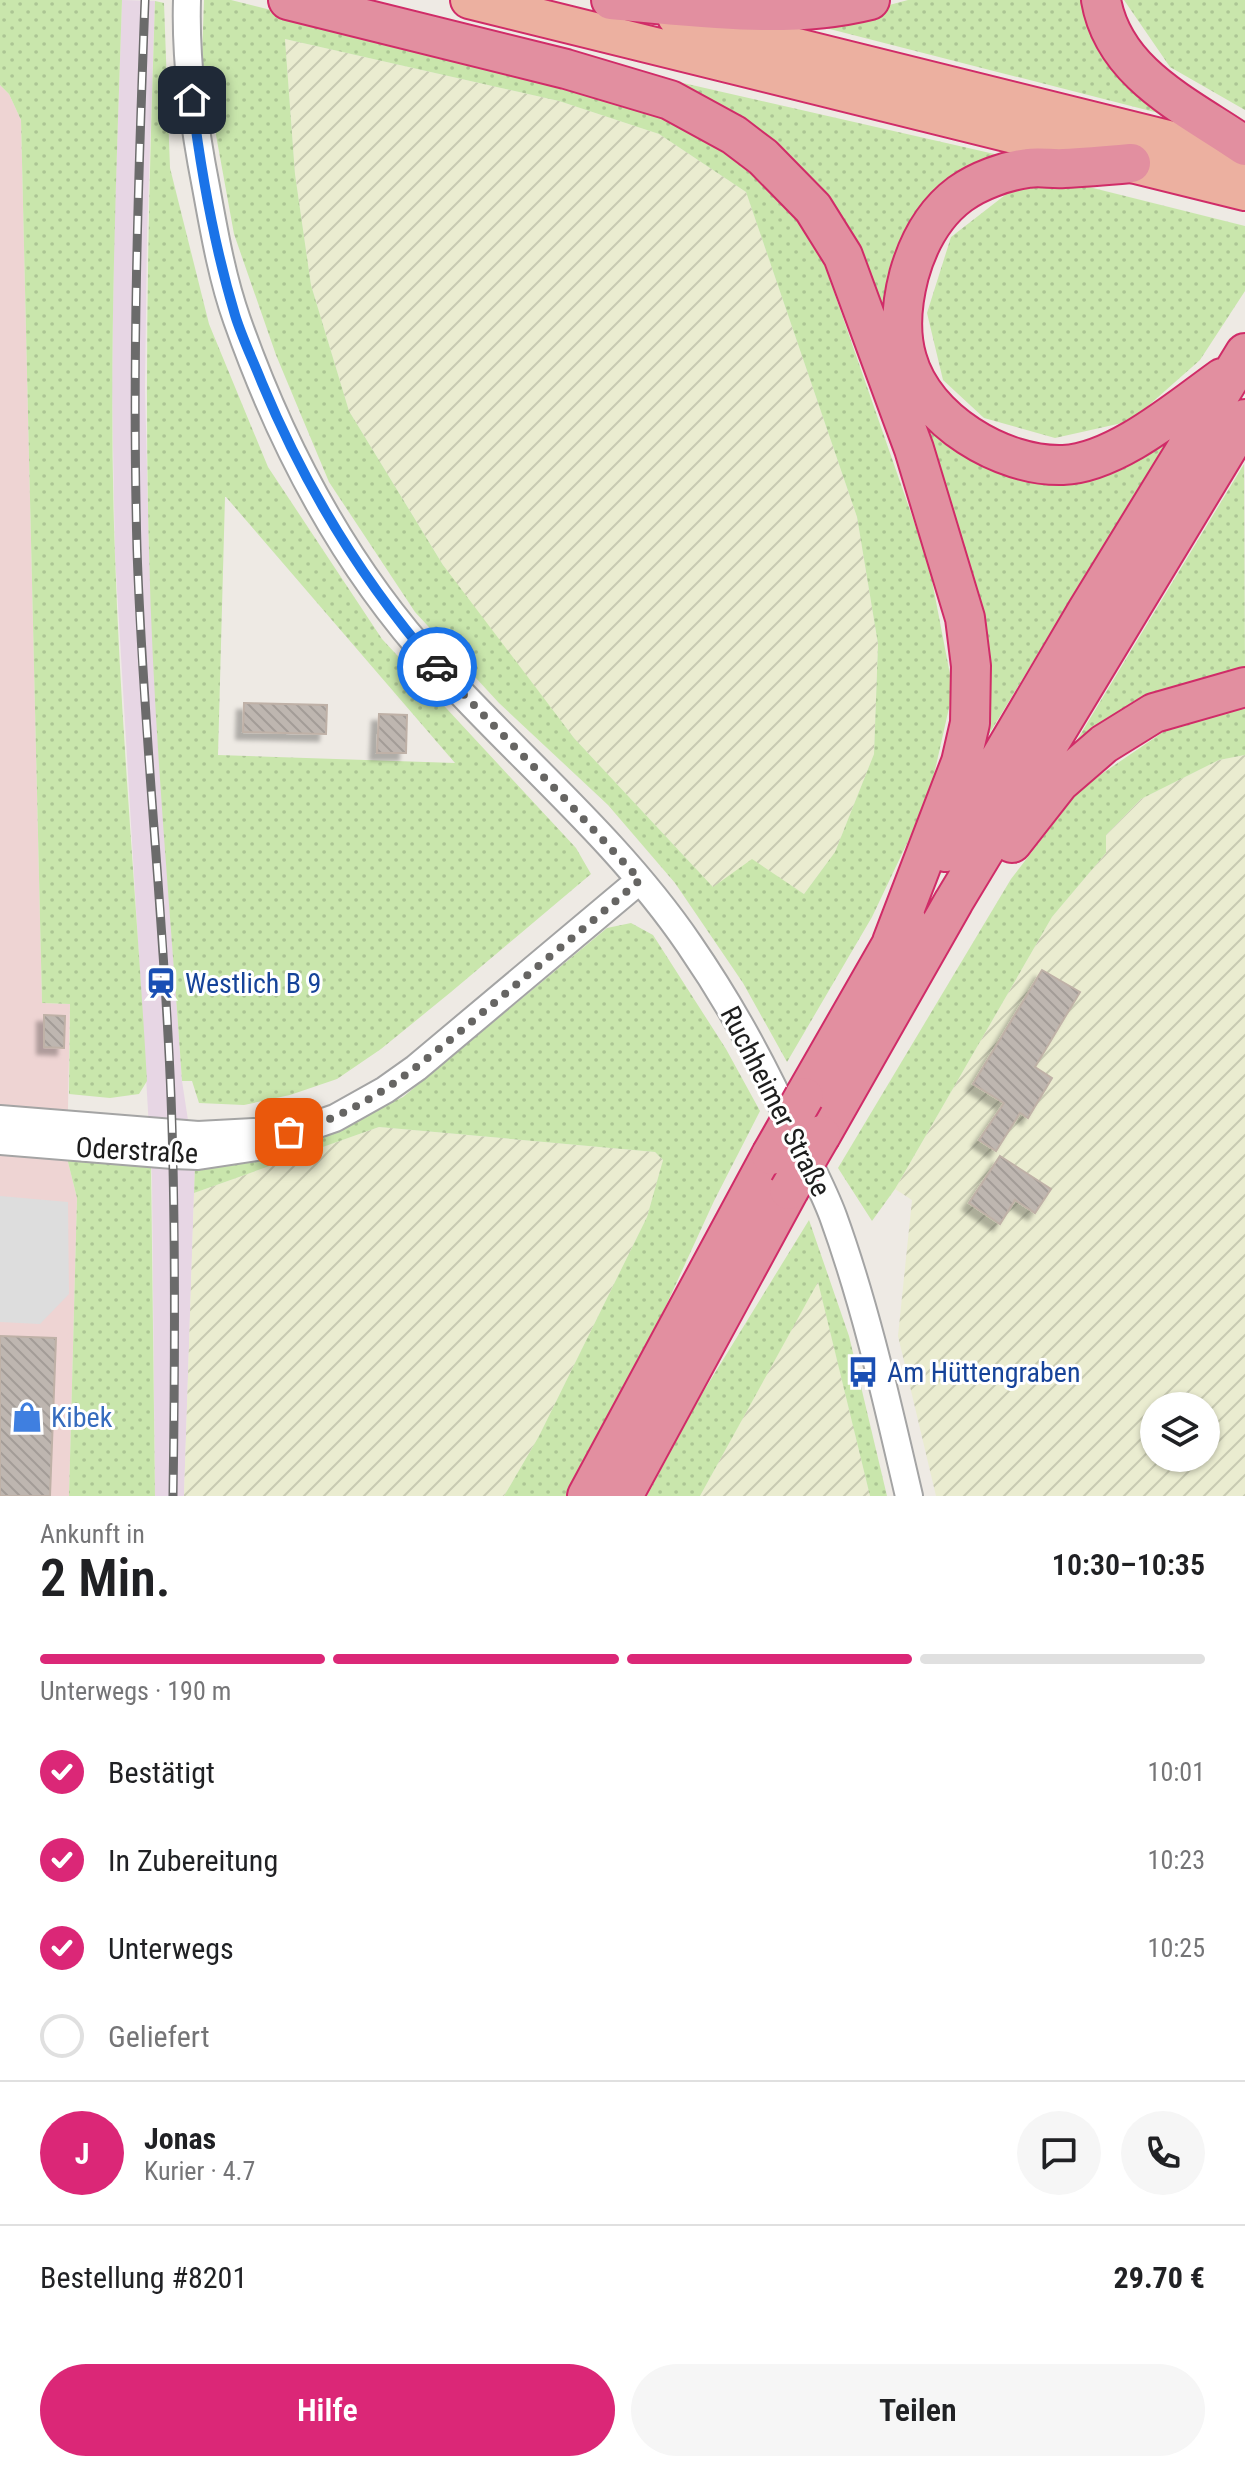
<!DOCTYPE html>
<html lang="de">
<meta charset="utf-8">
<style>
:root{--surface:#fff;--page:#f6f6f6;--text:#202124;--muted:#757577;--line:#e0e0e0;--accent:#db2777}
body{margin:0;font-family:"Roboto Condensed",sans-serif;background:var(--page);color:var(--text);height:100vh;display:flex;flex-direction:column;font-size:30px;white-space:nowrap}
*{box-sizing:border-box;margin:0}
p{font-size:26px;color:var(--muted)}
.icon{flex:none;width:44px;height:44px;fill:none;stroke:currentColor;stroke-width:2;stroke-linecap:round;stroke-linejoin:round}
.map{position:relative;height:1496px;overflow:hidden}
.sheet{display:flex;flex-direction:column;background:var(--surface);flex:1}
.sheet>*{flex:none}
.fabs{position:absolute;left:1140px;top:1392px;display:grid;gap:16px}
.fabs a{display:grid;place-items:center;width:80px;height:80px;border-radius:50%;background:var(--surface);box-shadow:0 2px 6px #0004;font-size:40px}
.pin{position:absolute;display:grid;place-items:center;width:68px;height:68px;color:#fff;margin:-34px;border-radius:16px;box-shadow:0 4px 12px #0006}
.courier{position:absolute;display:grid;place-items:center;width:80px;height:80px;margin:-40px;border:6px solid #1a73e8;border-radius:50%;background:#fff;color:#222;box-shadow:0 2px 10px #0007}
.overview em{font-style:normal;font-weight:600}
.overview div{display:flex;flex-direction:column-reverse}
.overview{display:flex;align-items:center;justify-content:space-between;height:136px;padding:0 40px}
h1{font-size:52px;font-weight:600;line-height:60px}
.bar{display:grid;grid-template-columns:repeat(4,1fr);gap:12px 8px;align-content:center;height:96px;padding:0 40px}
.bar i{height:10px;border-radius:6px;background:var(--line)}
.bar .active{background:var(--accent)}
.bar p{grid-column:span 4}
.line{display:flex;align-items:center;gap:20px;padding:0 40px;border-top:2px solid var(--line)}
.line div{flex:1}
.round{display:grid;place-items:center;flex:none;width:84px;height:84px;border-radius:42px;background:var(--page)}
ol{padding:0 40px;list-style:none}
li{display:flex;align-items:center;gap:24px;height:88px}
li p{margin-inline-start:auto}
li .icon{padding:8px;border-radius:50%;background:var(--accent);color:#fff;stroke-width:4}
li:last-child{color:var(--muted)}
li i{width:44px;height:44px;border:4px solid var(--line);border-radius:50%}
.cta{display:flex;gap:16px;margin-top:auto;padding:16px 40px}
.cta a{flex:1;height:92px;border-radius:48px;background:var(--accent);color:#fff;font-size:32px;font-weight:600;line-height:92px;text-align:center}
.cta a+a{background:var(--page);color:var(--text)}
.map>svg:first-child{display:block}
.commercial{fill:#eed4d3}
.railway{fill:#e7d6e4}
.farmland{fill:url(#farmland-furrows);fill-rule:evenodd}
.grass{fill:url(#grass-dots);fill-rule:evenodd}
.parking{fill:#ddd}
.building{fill:url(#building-back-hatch);stroke:#bfb1a7;stroke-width:2;filter:url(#shadow)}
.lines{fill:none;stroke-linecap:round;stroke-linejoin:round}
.tertiary-casing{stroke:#a4a4a4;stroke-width:30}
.trunk-casing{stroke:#d02c68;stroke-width:40}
.motorway-casing{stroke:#d02c68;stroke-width:42}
.tertiary{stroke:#fff;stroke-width:26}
.trunk{stroke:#ecb0a0;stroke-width:36}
.motorway{stroke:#e28fa0;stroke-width:38}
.rail-casing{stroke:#6b6b6b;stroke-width:9}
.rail{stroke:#fff;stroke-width:6;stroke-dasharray:18;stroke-linecap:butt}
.motorway-bridge-casing{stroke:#d02c68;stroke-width:42;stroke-linecap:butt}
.motorway-bridge{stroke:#e28fa0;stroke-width:38}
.done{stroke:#666563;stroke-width:8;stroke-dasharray:0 14.4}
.route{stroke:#1a73e8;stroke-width:10}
.labels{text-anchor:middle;stroke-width:6;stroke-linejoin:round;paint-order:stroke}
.transit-label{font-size:28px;fill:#164399;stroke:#fff;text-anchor:start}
.street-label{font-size:28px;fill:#1d1d1d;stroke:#fff}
.shop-label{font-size:28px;fill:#366cbe;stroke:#fff;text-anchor:start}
</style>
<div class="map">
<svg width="1245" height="1496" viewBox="0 0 1245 1496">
<defs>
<pattern id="farmland-furrows" width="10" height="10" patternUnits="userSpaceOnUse" patternTransform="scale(2)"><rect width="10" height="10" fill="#eaecd0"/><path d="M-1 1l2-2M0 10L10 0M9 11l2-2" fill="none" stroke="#c8cab2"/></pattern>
<pattern id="grass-dots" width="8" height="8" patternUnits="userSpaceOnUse" patternTransform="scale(2)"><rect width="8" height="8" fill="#c9e6ac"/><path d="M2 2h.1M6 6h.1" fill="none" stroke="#acc594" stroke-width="1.8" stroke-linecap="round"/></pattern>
<pattern id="building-back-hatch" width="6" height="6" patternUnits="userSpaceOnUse" patternTransform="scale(2)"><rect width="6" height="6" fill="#beb6b0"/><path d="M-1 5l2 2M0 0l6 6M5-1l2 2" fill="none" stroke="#a39c97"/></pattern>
<filter id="shadow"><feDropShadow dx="-7" dy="7" stdDeviation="2" flood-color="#0004"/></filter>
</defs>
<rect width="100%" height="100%" fill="#eeeae4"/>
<path class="commercial" d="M 0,85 L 9,94 L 21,120 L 42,1003 L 70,1004 L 67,1158 L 77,1198 L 69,1496 L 0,1496 Z"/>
<path class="railway" d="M 122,0 L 155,1 L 147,235 L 145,388 L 149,554 L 158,743 L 182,1081 L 195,1166 L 184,1496 L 155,1496 L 152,1178 L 115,555 L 112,388 L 114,235 Z"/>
<path class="farmland" d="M 285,39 L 559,101 L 659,134 L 746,192 L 857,517 L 878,644 L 874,754 L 835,852 L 804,894 L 752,860 L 714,888 L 574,738 L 448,573 L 349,411 L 311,285 L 295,174 Z
M 1245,755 L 1245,1496 L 936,1496 L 898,1336 L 912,1200 L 895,1189 L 1052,917 L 1106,853 L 1106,835 L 1141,799 L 1219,760 ZM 1154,1406 L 1206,1406 L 1206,1458 L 1154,1458 Z
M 379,1127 L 655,1152 L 663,1160 L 647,1217 L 539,1436 L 504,1496 L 184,1496 L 194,1193 Z
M 818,1281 L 870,1496 L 700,1496 Z"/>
<path class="grass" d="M 0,0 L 122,0 C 116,185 108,371 115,556 C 121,731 137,906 147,1081 L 139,1094 L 110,1098 L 69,1094 L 70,1004 L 42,1003 L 21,120 L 9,94 L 0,85 Z
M 204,0 L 231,0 L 631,100 L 690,122 L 789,202 L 818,246 L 929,565 L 953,690 L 929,797 L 872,917 L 787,1062 L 743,983 L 675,883 L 608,805 L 499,703 L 415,612 L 329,482 L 276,355 L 234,234 L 202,58 ZM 285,39 L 559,101 L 659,134 L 746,192 L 857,517 L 878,644 L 874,754 L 835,852 L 804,894 L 752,859 L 713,887 L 574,738 L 443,565 L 349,411 L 311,285 L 295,174 Z
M 908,0 L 1092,0 L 1174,117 L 814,25 Z
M 1124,0 L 1245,0 L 1245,110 L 1170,67 Z
M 155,1 L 164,3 L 170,168 L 209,324 L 268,467 L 382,639 L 576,848 L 591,874 L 451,992 L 381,1049 L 337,1079 L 290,1095 L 244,1105 L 199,1103 L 192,1081 L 182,1081 C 170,904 153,728 149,551 C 144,367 149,184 155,1 ZM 225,497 L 226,497 L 455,763 L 218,755 Z
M 648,75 L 1012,158 L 936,202 L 905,368 L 1020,468 L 1174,430 L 983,744 L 869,280 Z
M 1069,182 L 1245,226 L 1245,291 L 1200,360 L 1131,421 L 1055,438 L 984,418 L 943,380 L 927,313 L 951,237 L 1009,192 Z
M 1244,464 L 1245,673 L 1057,773 Z
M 1245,702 L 1245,755 L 1219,760 L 1141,799 L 1106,835 L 1106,853 L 1052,917 L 895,1189 L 872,1221 L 838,1168 L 1011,879 L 1081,788 L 1197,709 Z
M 631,923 L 653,935 L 726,1049 L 760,1111 L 714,1201 L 658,1323 L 568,1496 L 504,1496 L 539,1436 L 647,1217 L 663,1160 L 655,1152 L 379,1127 L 194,1193 L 195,1166 L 298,1147 L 403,1097 L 607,928 Z
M 67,1158 L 151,1163 L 155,1496 L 69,1496 L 77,1198 Z
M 809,1220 L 849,1336 L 887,1496 L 870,1496 L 818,1282 L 700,1496 L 647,1496 L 697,1402 Z"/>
<path class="parking" d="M 0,1196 L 68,1202 L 69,1294 L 40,1324 L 0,1322 Z"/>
<path class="building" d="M 244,703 L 327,705 L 326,734 L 243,732 Z
M 379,714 L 407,715 L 406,753 L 377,753 Z
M 1042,970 L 1080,992 L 1035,1067 L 1052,1078 L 1028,1118 L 1020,1113 L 996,1151 L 979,1140 L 1004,1103 L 973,1084 Z
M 44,1015 L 65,1016 L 64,1048 L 44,1047 Z
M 1000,1156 L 1051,1189 L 1035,1213 L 1015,1200 L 1000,1224 L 969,1203 Z
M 0,1336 L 56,1338 L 50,1496 L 0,1496 Z"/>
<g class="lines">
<defs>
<path id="tertiary" d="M 187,0 C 185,63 194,126 206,187 C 214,231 222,278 237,320 C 281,445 346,568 436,666 C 520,759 618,840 689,944 C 733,1008 765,1068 797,1138 C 809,1164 823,1189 833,1216 C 866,1307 887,1402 909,1496
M 0,1119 L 198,1135 L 254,1132 L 269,1136 L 309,1127 L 335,1118 L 385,1090 L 416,1068 L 640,880
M 0,1141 L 173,1155 L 198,1156 L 257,1147"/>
<path id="trunk" d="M 469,0 L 1245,192
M 676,17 L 1245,158"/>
<path id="motorway" d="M 288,0 L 566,69 L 670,100 L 734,135 L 763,157 L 813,208 L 843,256 L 914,449 L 965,618 L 971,666 L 970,723 L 961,762 L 892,942
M 611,0 C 697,7 785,21 870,0
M 1101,0 C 1114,75 1189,107 1245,146
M 1131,163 C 1109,165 1086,167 1064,168 C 1052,169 1040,166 1028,168 C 1005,171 978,181 960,194 C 933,214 918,243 909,275 C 902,302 899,332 907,359 C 924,420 1002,467 1063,465 C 1116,463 1180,408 1222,378
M 1012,843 L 1059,783 L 1104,744 L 1154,713 L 1245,687
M 945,852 L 1087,611 L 1245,353
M 804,1097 L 906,919
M 821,1135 L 954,901 L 1245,419
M 587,1496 L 771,1155
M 623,1496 L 789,1190"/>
</defs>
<use href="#tertiary" class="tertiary-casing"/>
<use href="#trunk" class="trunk-casing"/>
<use href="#motorway" class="motorway-casing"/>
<use href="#tertiary" class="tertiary"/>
<use href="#trunk" class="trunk"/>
<use href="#motorway" class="motorway"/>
<defs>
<path id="rail" d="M 145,0 C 138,183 132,366 137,549 C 143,732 164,914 171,1097 C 176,1230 175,1363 173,1496"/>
</defs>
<use href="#rail" class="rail-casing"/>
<use href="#rail" class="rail"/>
<defs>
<path id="motorway-bridge" d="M 771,1155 L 804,1097
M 789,1190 L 821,1135"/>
</defs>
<use href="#motorway-bridge" class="motorway-bridge-casing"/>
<use href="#motorway-bridge" class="motorway-bridge"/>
</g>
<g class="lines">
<path class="done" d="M 289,1132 C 371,1113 431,1055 494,1003 C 543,962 592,922 640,880 L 565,799 L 437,667"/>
<path class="route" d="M 192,100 C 201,172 214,245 235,315 C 242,338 253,360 262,383 C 306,489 362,581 437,667"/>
</g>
<defs>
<symbol id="station-bare" viewBox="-9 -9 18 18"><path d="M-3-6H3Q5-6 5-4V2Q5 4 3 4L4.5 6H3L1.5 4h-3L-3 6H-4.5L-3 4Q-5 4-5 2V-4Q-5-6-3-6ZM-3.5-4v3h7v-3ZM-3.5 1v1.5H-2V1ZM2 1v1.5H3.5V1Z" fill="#1a4fb4" stroke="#fff" stroke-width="2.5" paint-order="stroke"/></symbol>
<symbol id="bus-bare" viewBox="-9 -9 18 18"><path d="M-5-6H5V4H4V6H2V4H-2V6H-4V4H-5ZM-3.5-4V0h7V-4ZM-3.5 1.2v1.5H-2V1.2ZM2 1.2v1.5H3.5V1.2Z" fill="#1a4fb4" stroke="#fff" stroke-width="2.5" paint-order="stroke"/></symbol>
<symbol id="shop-bare" viewBox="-9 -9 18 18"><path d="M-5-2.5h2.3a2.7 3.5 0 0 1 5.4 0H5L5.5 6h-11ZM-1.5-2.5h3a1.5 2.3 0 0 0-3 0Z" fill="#3f7fe0" stroke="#fff" stroke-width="2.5" paint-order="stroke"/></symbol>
</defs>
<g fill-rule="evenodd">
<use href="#station-bare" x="139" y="961" width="44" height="44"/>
<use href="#bus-bare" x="841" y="1350" width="44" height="44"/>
<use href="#shop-bare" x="5" y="1395" width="44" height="44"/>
</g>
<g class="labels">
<g class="transit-label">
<text x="185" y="993">Westlich B 9</text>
<text x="887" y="1382">Am Hüttengraben</text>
</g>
<g class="street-label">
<text transform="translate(776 1101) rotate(63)" y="10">Ruchheimer Straße</text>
<text transform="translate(137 1150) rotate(3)" y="10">Oderstraße</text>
</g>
<g class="shop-label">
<text x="51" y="1427">Kibek</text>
</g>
</g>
</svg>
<div class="fabs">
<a><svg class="icon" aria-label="layers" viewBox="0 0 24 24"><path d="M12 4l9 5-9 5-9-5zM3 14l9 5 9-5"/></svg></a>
</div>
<div class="pin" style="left:289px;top:1132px;background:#ea580c"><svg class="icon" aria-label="bag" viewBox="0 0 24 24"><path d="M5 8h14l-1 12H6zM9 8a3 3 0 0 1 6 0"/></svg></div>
<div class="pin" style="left:192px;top:100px;background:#1f2937"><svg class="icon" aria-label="home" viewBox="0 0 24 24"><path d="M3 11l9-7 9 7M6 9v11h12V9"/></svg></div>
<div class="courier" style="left:437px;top:667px"><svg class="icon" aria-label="car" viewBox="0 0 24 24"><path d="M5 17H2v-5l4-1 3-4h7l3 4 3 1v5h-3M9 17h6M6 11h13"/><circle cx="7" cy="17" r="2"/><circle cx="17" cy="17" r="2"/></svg></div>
</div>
<section class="sheet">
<div class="overview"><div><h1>2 Min.</h1><p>Ankunft in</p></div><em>10:30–10:35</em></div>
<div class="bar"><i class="active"></i><i class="active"></i><i class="active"></i><i></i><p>Unterwegs · 190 m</p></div>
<ol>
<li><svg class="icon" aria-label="check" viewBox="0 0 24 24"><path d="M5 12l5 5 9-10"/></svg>Bestätigt<p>10:01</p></li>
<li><svg class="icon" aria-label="check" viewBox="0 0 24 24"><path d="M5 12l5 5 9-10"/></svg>In Zubereitung<p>10:23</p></li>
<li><svg class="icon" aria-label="check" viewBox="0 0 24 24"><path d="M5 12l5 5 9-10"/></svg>Unterwegs<p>10:25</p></li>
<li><i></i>Geliefert</li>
</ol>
<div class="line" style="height:144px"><b class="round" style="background:var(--accent);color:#fff">J</b><div><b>Jonas</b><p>Kurier · 4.7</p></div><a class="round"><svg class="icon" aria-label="chat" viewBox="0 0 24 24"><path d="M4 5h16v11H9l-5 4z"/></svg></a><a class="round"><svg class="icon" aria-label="phone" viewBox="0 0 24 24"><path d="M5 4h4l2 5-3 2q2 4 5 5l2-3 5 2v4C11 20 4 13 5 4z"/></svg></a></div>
<div class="line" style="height:104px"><div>Bestellung #8201</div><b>29.70 €</b></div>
<div class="cta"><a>Hilfe</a><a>Teilen</a></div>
</section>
